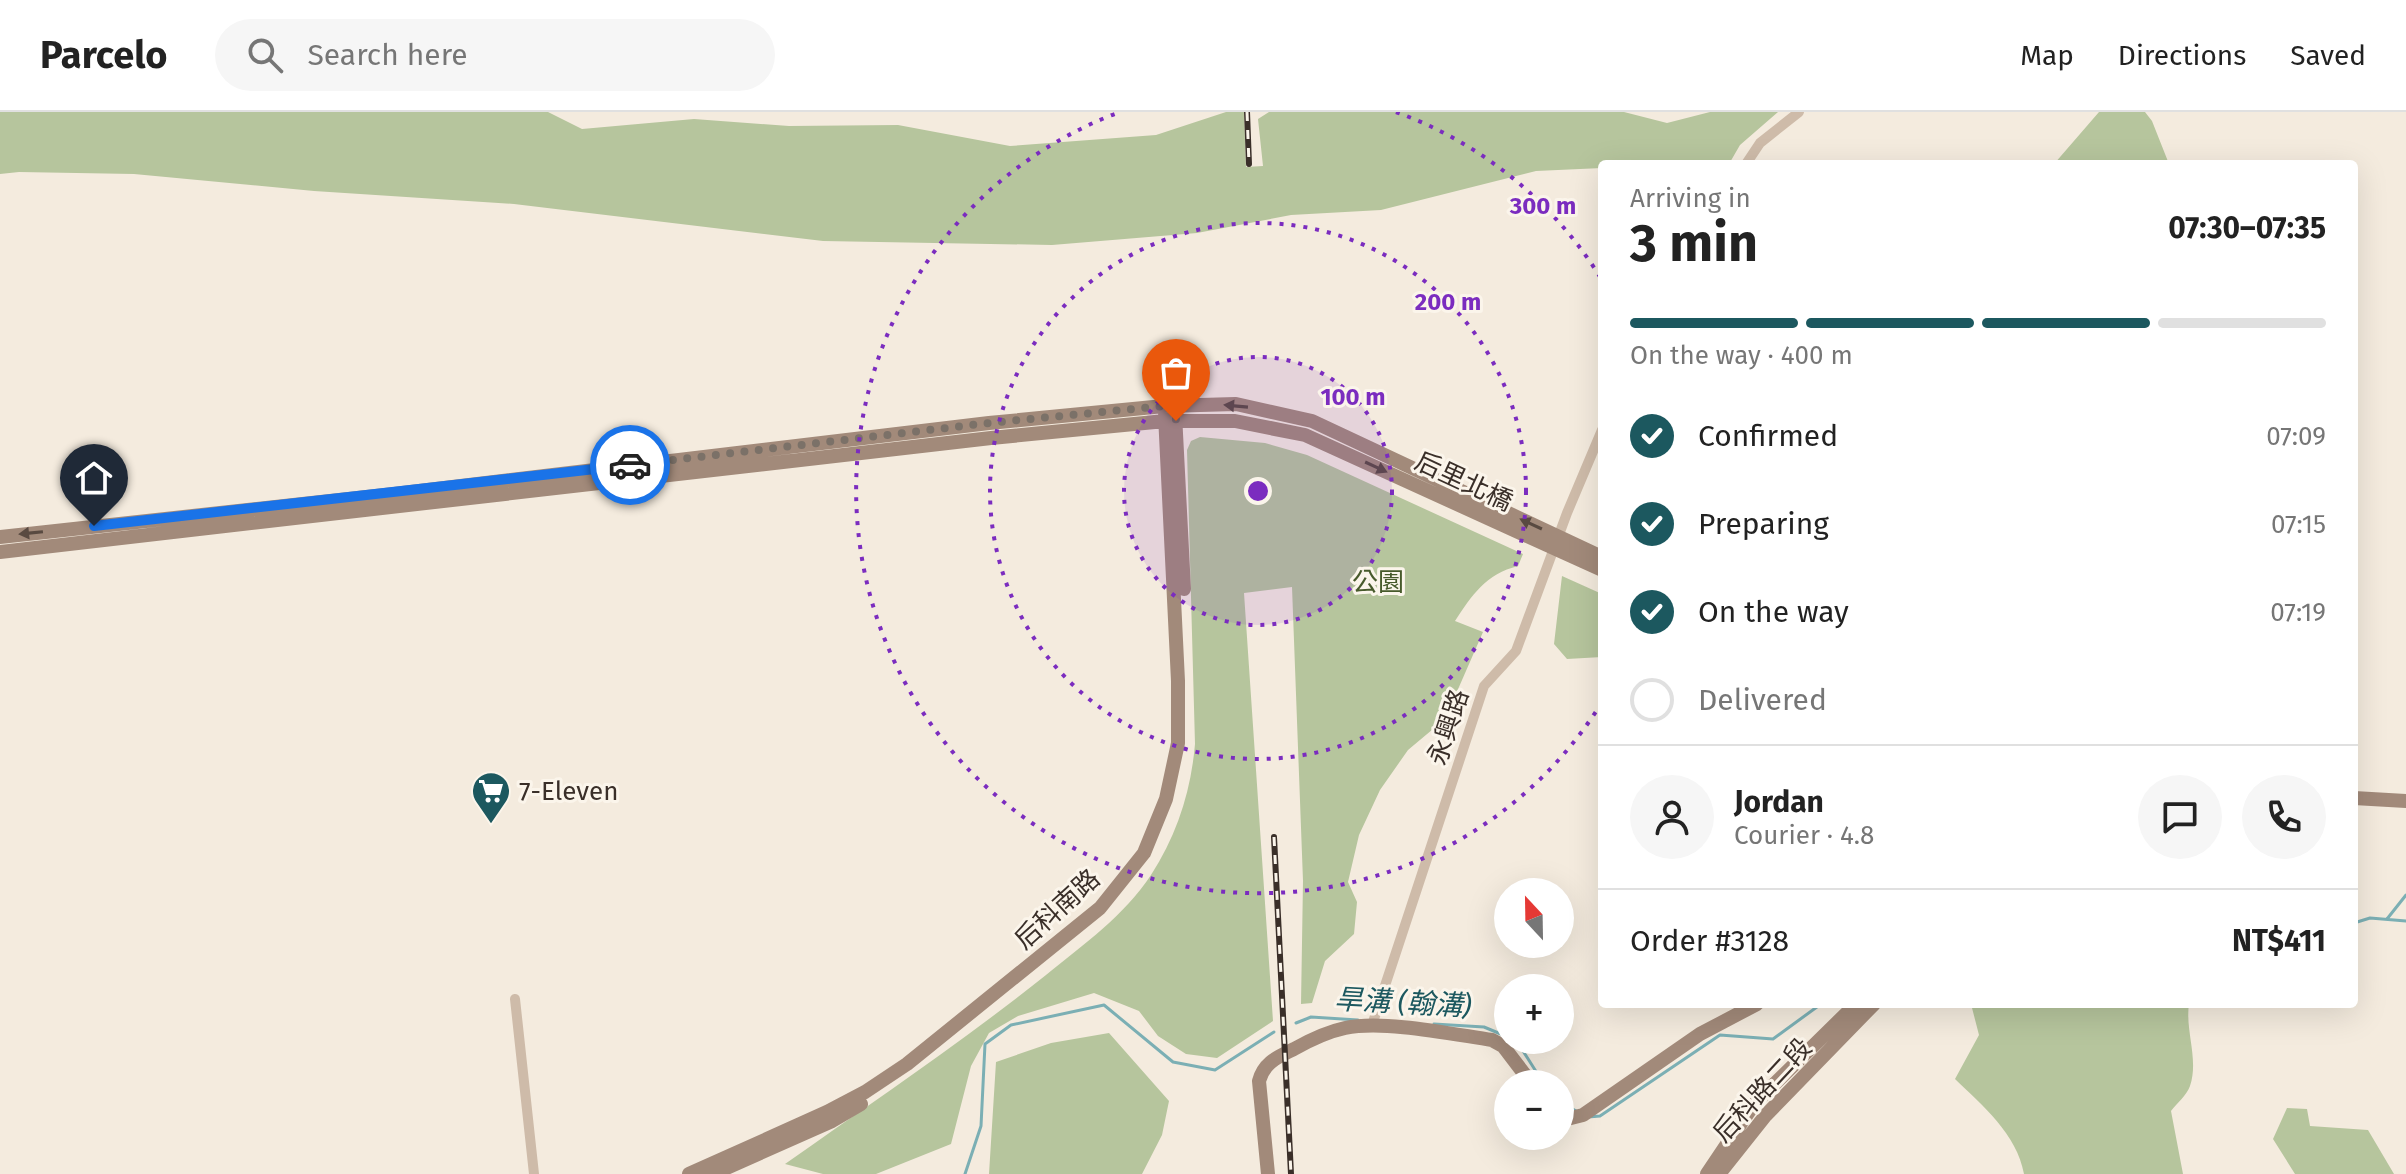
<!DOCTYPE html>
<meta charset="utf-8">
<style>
:root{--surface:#fff;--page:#f6f6f6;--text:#222;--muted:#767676;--line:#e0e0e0;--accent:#1c585f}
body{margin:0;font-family:"Fira Sans","Noto Sans TC",sans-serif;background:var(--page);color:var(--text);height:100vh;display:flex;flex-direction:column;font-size:30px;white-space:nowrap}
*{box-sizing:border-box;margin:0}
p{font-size:26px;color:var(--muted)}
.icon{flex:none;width:44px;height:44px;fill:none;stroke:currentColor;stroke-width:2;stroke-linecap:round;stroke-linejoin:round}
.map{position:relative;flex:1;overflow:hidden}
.sheet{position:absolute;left:1598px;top:48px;width:760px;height:848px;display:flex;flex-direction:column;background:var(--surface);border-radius:8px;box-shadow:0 8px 32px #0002}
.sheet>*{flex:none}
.needle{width:52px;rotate:338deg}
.tools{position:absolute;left:1494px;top:766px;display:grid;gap:16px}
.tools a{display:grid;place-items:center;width:80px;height:80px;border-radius:50%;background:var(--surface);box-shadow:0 8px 32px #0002;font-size:40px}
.pin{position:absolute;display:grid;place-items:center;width:68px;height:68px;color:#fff;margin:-82px -34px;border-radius:50% 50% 50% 0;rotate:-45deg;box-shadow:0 0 8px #0007}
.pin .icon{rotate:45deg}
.courier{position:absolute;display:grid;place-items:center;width:80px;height:80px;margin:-40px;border:6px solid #1a73e8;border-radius:50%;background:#fff;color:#222;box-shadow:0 2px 10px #0007}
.head em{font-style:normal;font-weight:700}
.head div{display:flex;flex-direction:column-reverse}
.head{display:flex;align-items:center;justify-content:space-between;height:136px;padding:0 32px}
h1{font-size:52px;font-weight:700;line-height:60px}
.bar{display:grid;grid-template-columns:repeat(4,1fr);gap:12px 8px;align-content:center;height:96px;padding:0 32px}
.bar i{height:10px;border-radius:6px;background:var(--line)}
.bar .on{background:var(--accent)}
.bar p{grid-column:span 4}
.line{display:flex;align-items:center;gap:20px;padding:0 32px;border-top:2px solid var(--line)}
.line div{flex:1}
.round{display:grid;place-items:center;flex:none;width:84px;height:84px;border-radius:42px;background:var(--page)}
ol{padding:0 32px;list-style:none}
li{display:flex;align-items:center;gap:24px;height:88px}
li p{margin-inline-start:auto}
li .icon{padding:8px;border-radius:50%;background:var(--accent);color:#fff;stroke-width:4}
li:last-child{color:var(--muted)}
li i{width:44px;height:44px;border:4px solid var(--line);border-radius:50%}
header{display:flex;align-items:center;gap:48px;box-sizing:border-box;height:112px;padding:0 40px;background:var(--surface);border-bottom:2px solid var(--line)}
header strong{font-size:38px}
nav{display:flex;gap:44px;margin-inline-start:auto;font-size:28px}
.search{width:560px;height:72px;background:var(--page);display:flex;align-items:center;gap:20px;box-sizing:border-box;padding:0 28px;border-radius:44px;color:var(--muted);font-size:30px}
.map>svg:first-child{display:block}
.green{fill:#b6c59d}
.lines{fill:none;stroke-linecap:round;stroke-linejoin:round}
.stream{stroke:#7bafb4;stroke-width:3}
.street{stroke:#cebba9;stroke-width:10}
.secondary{stroke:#a28a7a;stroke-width:14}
.rail-casing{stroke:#3a2f29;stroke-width:6}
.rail{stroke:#fbf5eb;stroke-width:3;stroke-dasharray:9;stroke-linecap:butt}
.oneway{fill:#594a41}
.done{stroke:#7b7168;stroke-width:8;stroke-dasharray:0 14.4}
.route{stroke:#1a73e8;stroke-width:10}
.ring{fill:none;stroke:#7b2cbf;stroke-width:4;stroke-dasharray:4 8}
.labels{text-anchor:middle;stroke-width:6;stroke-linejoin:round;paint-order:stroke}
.street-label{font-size:26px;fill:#3a2f29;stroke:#fbf5eb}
.park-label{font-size:26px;fill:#475a2b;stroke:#fbf5eb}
.poi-label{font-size:26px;fill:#3a2f29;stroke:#fbf5eb;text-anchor:start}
.water-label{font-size:28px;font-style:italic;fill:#1c585f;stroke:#fbf5eb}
.centre{fill:#7b2cbf;stroke:#fbf5eb;stroke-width:4}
.ring-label{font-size:24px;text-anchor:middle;font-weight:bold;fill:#7b2cbf;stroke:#fbf5eb;stroke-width:6;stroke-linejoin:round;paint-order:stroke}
</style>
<header>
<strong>Parcelo</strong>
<div class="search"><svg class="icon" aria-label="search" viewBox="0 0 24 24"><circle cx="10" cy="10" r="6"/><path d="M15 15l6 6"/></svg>Search here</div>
<nav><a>Map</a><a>Directions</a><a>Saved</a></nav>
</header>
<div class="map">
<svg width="2406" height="1062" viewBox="0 0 2406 1062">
<rect width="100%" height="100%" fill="#f4ebde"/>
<path class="green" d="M 0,0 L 548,0 L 582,17 L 694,7 L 789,14 L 898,13 L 1010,34 L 1156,23 L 1226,0 L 1244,0 L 1246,55 L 1263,54 L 1258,7 L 1269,0 L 1624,0 L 1667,11 L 1710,0 L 1778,0 L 1740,33 L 1729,52 L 1602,52 L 1602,56 L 1536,59 L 1381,98 L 1291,103 L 1197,121 L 1052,133 L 823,129 L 514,92 L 314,79 L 134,62 L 19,60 L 0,62 Z
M 2099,0 L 2145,0 L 2152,9 L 2169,52 L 2054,52 Z
M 1200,325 L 1265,331 L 1307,343 L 1523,442 L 1518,454 C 1486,462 1472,483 1455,509 L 1483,520 L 1445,607 L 1408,638 L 1380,678 L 1359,723 L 1348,770 L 1357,790 L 1354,822 L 1325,849 L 1312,891 L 1301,892 L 1303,769 L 1292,475 L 1244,481 L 1273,909 L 1217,946 L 1186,942 L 1158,924 L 1139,899 L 1094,881 L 1018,904 L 989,921 L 971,954 L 951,1032 L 876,1062 L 823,1062 L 785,1052 C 873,990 962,930 1046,863 C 1084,832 1124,804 1151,763 C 1177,723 1191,679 1195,632 L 1187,338 L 1191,329 Z
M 1562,464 L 1602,482 L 1602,545 L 1567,547 L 1554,532 Z
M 1971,892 L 2189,892 C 2185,919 2199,947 2190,974 C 2187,983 2177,991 2171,999 L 2183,1062 L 2024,1062 C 2017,1022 1982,993 1955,967 L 1979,923 Z
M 1109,921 L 1169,989 L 1162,1023 L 1142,1062 L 989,1062 L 996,950 L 1051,931 Z
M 2287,996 L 2307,997 L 2310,1014 L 2368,1018 L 2394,1062 L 2295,1062 L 2273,1027 Z"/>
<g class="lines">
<path class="stream" d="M 2387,807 L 2406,783
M 2354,811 L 2370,806 L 2406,809
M 1296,911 L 1311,905 L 1358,908
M 1434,912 L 1484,915 L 1508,925
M 1516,928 L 1544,972
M 1560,990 L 1578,1000
M 1588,1005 L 1600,1004 L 1720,923 L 1773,927 L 1821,892
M 965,1062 L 981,1014 L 985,932 L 1011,913 L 1104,893 L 1173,950 L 1215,958 L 1274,920"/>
<path class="street" d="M 1746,52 L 1760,31 L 1799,0
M 515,887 L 534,1062
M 1372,913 L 1484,574 L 1516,539 L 1567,401 L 1602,318"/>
<path class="secondary" d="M 1175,302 L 1184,477
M 0,425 L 394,382 L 989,311 L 1164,294 L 1236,292 L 1312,309 L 1602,445
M 0,440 L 991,326 L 1165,309 L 1235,309 L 1305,323 L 1602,458
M 2354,686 L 2406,689
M 1560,1003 L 1567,1007 L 1583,1003 L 1700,922 L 1757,892
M 689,1062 L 827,1000 L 865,980 L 907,952 L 1100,796 L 1144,741 L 1166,687 L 1178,631 L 1178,569 L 1165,303
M 713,1062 L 832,1009 L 861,992
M 1268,1062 L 1259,969 C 1264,950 1278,945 1294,937 C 1310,928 1326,920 1345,916 C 1384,908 1451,922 1492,928 L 1503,934 L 1532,972
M 1707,1062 L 1754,992 L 1856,892
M 1719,1062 L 1766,1003 L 1874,892"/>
<defs>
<path id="rail" d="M 1247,0 L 1249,52
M 1274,725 L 1291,1062"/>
</defs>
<use href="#rail" class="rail-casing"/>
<use href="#rail" class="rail"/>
</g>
<defs><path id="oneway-solid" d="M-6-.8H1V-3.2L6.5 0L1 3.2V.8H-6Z" transform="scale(2)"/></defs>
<g class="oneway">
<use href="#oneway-solid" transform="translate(1236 294) rotate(-175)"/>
<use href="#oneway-solid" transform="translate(1376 355) rotate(25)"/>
<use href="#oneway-solid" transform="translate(1531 412) rotate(-155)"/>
<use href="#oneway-solid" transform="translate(31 421) rotate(174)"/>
</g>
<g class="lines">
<path class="done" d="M 630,353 L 989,311 L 1164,294 L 1175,294 L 1176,309"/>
<path class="route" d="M 94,414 L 630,353"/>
</g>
<circle cx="1258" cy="379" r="134" fill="#7b2cbf" fill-opacity=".12"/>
<g class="ring">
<circle cx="1258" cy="379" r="134"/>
<circle cx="1258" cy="379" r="268"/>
<path d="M1602 590A403 403 0 1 1 1120 0M1396 0A403 403 0 0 1 1602 168"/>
</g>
<defs>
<symbol id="supermarket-pin" viewBox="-11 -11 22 30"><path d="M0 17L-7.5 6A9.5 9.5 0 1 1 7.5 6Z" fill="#1c585f" stroke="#fbf5eb"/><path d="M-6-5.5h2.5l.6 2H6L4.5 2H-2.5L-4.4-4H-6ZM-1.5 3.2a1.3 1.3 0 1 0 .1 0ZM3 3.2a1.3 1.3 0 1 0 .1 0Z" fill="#fff"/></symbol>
</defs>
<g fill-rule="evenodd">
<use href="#supermarket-pin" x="469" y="657" width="44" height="60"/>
</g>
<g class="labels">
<g class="street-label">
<text transform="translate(1464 369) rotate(25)" y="9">后里北橋</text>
<text transform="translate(1448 615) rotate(-72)" y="9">永興路</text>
<text transform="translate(1057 797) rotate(-42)" y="9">后科南路</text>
<text transform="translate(1762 978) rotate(-47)" y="9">后科路二段</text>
</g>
<g class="park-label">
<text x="1378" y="479">公園</text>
</g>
<g class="poi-label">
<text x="519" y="688">7-Eleven</text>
</g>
<g class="water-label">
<text transform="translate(1403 890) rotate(3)" y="10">旱溝 (翰溝)</text>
</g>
</g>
<circle cx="1258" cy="379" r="12" class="centre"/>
<g class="ring-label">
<text x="1543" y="102">300 m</text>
<text x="1448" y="198">200 m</text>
<text x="1353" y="293">100 m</text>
</g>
</svg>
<div class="tools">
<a><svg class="needle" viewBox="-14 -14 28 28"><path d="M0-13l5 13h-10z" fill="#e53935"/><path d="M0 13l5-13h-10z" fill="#767676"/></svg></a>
<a>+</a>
<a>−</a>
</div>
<div class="pin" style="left:1176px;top:309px;background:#ea580c"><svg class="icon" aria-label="bag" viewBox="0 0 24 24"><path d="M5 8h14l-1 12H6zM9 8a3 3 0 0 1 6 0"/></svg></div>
<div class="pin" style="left:94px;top:414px;background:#1f2937"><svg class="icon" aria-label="home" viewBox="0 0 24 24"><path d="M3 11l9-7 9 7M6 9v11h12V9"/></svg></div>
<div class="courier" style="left:630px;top:353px"><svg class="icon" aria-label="car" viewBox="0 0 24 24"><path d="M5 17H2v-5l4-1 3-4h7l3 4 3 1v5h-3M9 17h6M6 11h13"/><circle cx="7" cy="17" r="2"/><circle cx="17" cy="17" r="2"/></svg></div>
<section class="sheet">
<div class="head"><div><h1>3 min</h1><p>Arriving in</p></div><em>07:30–07:35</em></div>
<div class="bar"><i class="on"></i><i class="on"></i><i class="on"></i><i></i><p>On the way · 400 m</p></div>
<ol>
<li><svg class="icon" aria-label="check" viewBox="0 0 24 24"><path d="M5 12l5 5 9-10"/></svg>Confirmed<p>07:09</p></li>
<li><svg class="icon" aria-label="check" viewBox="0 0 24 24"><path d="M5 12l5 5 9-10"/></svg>Preparing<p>07:15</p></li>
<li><svg class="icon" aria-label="check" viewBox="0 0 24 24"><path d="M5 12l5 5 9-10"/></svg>On the way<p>07:19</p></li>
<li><i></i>Delivered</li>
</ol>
<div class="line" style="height:144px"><a class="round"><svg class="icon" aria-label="person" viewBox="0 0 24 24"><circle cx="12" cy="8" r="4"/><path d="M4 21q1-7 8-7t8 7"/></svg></a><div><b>Jordan</b><p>Courier · 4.8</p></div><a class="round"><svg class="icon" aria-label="chat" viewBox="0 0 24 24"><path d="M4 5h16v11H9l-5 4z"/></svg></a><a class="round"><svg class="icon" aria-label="phone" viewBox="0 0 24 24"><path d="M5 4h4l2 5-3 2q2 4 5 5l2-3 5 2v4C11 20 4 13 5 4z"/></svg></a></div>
<div class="line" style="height:104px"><div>Order #3128</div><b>NT$411</b></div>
</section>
</div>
